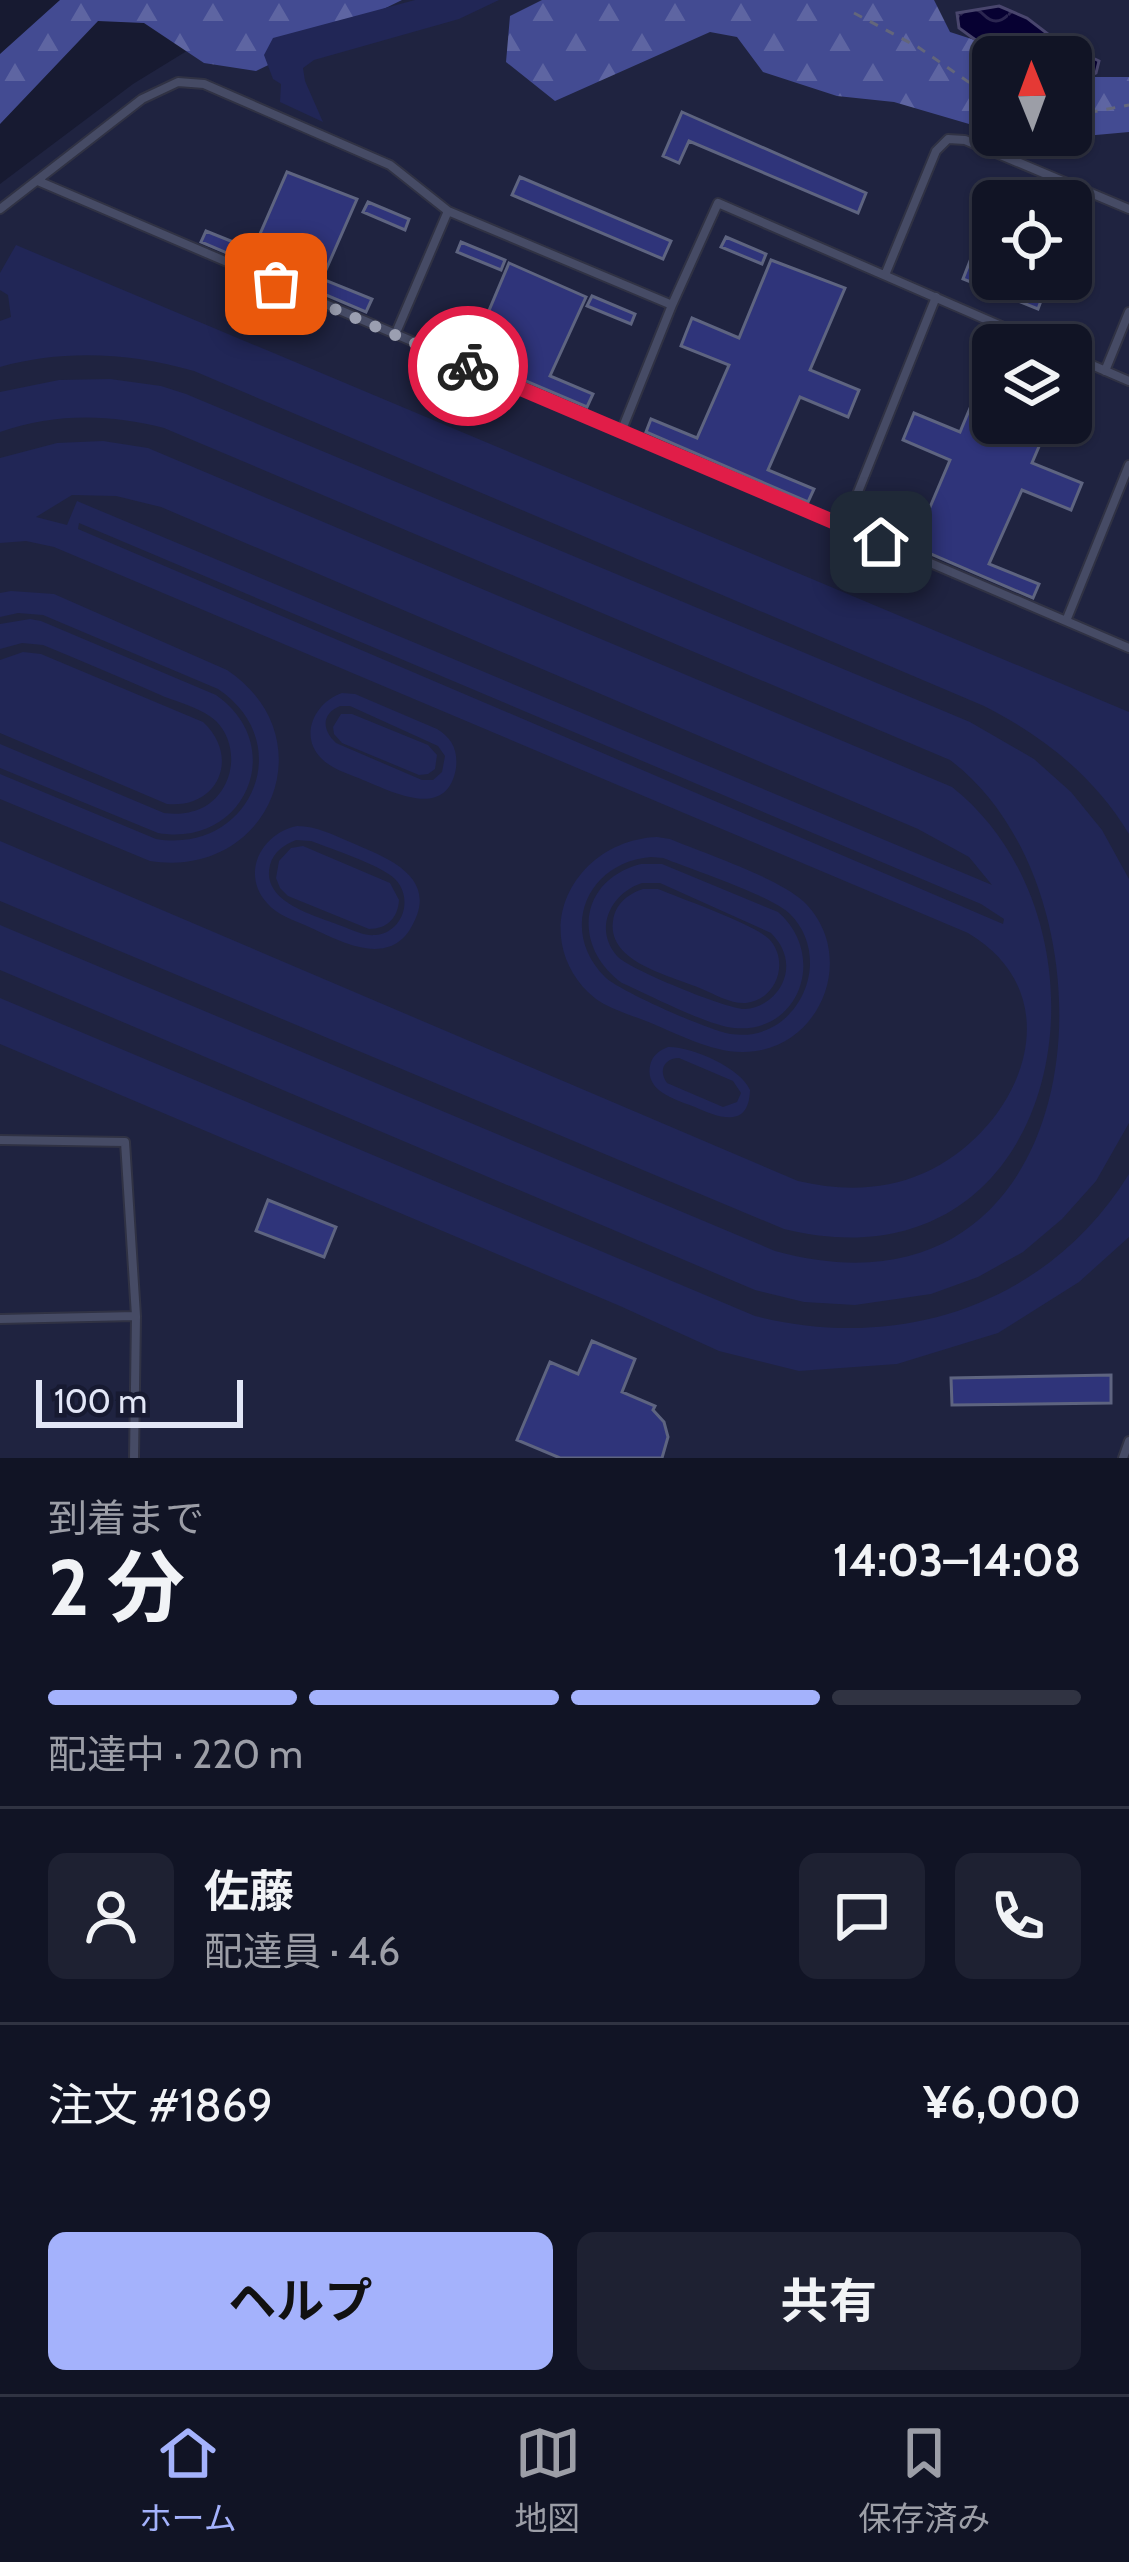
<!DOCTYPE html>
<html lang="ja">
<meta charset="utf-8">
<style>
:root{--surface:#111425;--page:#1e2132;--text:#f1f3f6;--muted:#9c9ea7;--line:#303342;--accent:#a4b2fc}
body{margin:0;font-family:Cabin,"Noto Sans JP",sans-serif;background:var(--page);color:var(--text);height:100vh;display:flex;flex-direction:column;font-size:45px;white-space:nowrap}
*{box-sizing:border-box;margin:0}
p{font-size:39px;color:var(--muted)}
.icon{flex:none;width:66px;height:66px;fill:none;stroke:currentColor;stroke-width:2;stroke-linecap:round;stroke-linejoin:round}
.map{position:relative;height:1458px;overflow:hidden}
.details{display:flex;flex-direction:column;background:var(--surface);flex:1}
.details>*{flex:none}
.needle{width:78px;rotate:359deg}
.tools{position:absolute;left:972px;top:36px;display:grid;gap:24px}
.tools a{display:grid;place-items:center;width:120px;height:120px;border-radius:18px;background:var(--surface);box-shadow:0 3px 9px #0004,0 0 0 3px var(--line);font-size:60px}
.scale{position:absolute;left:36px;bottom:30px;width:207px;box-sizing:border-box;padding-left:12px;border:6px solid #e2e6f6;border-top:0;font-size:33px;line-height:42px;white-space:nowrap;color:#e2e6f6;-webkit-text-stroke:9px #171a31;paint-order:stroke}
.pin{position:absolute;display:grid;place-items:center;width:102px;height:102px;color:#fff;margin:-51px;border-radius:24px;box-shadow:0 6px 18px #0006}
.courier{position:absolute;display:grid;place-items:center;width:120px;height:120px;margin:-60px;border:9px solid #e11d48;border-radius:50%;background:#fff;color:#222;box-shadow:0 3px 15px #0007}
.overview em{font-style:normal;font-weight:700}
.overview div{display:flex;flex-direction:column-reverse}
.overview{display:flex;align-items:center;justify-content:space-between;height:204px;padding:0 48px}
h1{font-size:78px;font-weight:700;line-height:90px}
.bar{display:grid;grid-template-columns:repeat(4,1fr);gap:18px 12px;align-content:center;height:144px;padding:0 48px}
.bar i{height:15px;border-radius:9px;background:var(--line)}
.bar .on{background:var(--accent)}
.bar p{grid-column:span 4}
.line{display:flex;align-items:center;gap:30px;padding:0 48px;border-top:3px solid var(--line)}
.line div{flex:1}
.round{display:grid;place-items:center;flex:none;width:126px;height:126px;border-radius:18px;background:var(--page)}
.action{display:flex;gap:24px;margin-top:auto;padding:24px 48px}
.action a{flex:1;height:138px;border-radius:18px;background:var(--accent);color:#111;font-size:48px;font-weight:700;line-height:138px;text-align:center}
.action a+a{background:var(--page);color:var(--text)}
.tabs{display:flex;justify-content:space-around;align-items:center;height:168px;border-top:3px solid var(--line);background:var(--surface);font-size:33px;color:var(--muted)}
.tabs a{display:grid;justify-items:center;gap:6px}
.tabs .on{color:var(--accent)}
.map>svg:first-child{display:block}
.built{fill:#1f2340;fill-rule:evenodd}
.forest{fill:url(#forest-firs)}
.pitch{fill:#212656;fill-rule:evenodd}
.water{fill:url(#water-waves);stroke:#49466d;stroke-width:3}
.building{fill:#2f347a;stroke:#5e6480;stroke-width:3}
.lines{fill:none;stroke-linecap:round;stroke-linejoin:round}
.lane-casing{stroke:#303244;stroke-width:12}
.path{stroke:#63667b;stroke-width:3;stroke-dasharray:9 9;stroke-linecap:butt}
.lane{stroke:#464b65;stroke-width:8}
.done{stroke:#9b9fb1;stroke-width:12;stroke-dasharray:0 21.6}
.route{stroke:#e11d48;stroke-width:15}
</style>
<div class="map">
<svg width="1129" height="1458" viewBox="0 0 1129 1458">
<defs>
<pattern id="forest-firs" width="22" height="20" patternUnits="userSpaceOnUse" patternTransform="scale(3)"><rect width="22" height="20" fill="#434b92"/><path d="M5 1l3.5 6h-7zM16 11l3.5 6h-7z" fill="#5e65a2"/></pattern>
<pattern id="water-waves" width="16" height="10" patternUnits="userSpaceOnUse" patternTransform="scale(3)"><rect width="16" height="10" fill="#070132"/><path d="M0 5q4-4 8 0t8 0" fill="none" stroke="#2b2650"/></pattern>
</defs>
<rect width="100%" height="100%" fill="#171a31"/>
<path class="built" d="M 329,0 L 1129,0 L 1129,1458 L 0,1458 L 0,184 L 133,84 L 203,41 ZM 993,57 L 1071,57 L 1071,135 L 993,135 ZM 993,201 L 1071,201 L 1071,279 L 993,279 ZM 993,345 L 1071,345 L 1071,423 L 993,423 Z"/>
<path class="forest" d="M 60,0 L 402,0 L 256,71 L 204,63 L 144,23 L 98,21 L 0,124 L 0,54 Z
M 542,0 L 934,0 L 950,32 L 1027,57 L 993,57 L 993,131 L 894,102 L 837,96 L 763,72 L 737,37 L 710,32 L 555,101 L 506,62 L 510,16 Z
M 1071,71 L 1089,77 L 1129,77 L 1129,132 L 1029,141 L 1008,135 L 1071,135 Z"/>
<path class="pitch" d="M 415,0 L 499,0 L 459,19 L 314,60 L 303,68 L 305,81 L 323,122 L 280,102 L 281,84 L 273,79 L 264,55 L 273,38 Z
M 16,245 L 1129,712 L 1129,834 C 1094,776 1043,736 984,706 L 194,371 C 130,353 65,349 0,367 L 0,321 L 11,317 L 8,295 L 0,290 L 0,273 Z
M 110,379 L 161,386 L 186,394 L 970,722 L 1034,759 L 1071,792 L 1102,830 L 1129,879 L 1129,1123 L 1096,1181 L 1062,1219 L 1023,1252 L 978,1277 L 931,1294 L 855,1305 L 804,1302 L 755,1290 L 0,970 L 0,925 L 775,1251 C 1100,1340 1129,894 950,760 L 164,428 C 109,414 55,413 0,432 L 0,392 L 59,380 Z
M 103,441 L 148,448 L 952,787 C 1129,927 1067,1298 784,1229 L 0,901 L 0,841 L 798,1181 C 841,1191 883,1191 924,1173 C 1020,1130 1076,997 968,933 L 54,547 L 26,541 L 0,543 L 0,458 L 57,443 ZM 72,495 L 116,496 L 161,507 L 918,829 L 969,857 L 992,885 L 77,501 L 67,525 L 36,517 ZM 79,523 L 981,904 L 1004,919 L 1003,924 L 78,529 Z
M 11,591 L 54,594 L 227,670 C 328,737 270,880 150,861 L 0,799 L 0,774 L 156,839 C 250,855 299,743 218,689 L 43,615 L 18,613 L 0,617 L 0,593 Z
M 30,619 L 41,621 L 216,695 C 289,746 245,848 158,833 L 0,768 L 0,744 L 164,813 C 187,816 209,810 222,790 C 236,769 234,739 216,721 C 203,709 181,703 165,697 C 125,679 84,662 43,645 L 22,643 L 0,649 L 0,624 Z
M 23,652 L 41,654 L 203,722 C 241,757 218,809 167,804 L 0,733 L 0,660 Z
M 342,693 L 355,694 L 437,729 C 452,738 458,750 456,768 C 447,821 393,792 363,780 C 350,774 333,770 322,759 C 298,736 315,702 342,693 ZM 340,706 L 350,706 L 438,746 L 445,756 L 442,772 L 433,780 L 422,780 L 336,743 C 322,730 321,714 340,706 Z
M 341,714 L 352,714 L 428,745 L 437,755 L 435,769 L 428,774 L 419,775 L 342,743 L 334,734 L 333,727 Z
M 297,826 C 317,826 333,835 350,842 C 384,857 439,875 413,924 C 390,970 340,941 307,926 C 293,920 277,915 267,903 C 240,873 262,833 297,826 ZM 296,840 L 311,841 C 331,849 381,865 395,879 C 414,898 403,933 375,935 C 366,936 357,932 349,929 C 322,917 260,905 270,865 C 274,851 284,845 296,840 Z
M 657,837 L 670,839 C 704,853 778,878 803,901 C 860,955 820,1053 742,1052 C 710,1052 676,1033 646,1021 C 633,1016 617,1011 604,1004 C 596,1000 589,993 583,987 C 529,923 580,840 657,837 ZM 651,857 L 663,858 C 691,869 772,896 790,914 C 836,960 797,1044 731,1034 C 710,1031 619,991 605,977 C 558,930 587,862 651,857 Z
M 303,846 L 390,883 L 399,900 C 398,918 387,929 369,929 L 288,896 L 280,888 L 276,878 L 279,861 L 291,848 Z
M 641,864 L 662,864 L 778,912 C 827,954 801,1034 734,1028 C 709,1026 649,995 622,983 C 572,947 578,880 641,864 ZM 642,883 L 660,883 L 771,933 C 785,947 791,965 782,984 C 775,998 761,1008 745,1009 C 729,1010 628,969 617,956 C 593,929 611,893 642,883 Z
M 643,889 L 658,889 C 682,899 754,924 769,939 C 790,961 777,1000 746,1003 C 731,1004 716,995 702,989 C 672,976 607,963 613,921 C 615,904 628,894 643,889 Z
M 0,998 L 755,1316 C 900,1353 1048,1305 1129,1174 L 1129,1237 L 1079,1282 L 998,1333 L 897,1364 L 799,1371 L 719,1351 L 620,1306 L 0,1044 Z
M 668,1047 C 691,1046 741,1068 750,1090 C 749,1129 719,1118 695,1107 C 677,1100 645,1092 650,1066 C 652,1055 659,1051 668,1047 ZM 679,1058 L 733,1081 L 741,1093 L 737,1102 L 723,1107 L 667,1083 C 658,1071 664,1058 679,1058 Z"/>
<path class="water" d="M 999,6 L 1027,18 L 1057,41 L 1099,61 L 1096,73 L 1083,79 L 1071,80 L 1071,57 L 999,57 L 959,28 L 957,13 Z"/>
<path class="building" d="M 682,112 L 866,193 L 858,213 L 689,141 L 679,163 L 663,156 Z
M 287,172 L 357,199 L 322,279 L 372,299 L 366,312 L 201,242 L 206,231 L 253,250 Z
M 520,177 L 671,241 L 663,259 L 512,195 Z
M 368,202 L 409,219 L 405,230 L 363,212 Z
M 992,204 L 993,279 L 1049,279 L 1038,309 L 963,279 Z
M 726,237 L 766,254 L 762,264 L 721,247 Z
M 461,242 L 505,260 L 501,270 L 457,252 Z
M 771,260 L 845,288 L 810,370 L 859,390 L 848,417 L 800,397 L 768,470 L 814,489 L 808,502 L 646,432 L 651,419 L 697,438 L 729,365 L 681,346 L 686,333 L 692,318 L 739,338 Z
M 509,263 L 586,297 L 550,376 L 593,394 L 587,407 L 422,337 L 427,326 L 474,346 Z
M 592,296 L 635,314 L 631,324 L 587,306 Z
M 993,353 L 993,423 L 1049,423 L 1032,463 L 1082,483 L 1071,510 L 1022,490 L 989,564 L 1039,584 L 1033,598 L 866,526 L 871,513 L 919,533 L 950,460 L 903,440 L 914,413 L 960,432 Z
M 268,1200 L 336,1227 L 324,1257 L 256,1231 Z
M 592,1341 L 635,1359 L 622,1392 L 655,1406 L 653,1410 L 664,1422 L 668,1437 L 662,1458 L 560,1458 L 517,1440 L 550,1362 L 578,1374 Z
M 1111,1375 L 1111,1403 L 952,1405 L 951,1378 Z"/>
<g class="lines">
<defs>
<path id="lane" d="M 38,181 L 1129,648
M 0,209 L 142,99 L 178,82 L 204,84 L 390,165 L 448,211 L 672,305 L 718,203 L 1045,345
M 885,275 L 936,151 L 948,139 L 965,140 L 1129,209
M 395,335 L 448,211
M 1071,356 L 1129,381
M 1105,371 L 1129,312
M 621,432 L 672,305
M 844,527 L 936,297
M 1066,621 L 1129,465
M 0,1140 L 125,1142 L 136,1316 L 134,1458
M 0,1319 L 136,1316
M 1123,1458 L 1129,1441"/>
</defs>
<use href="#lane" class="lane-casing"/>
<path class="path" d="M 854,13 L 918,47 L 993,99
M 1071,116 L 1129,105"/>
<use href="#lane" class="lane"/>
</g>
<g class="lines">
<path class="done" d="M 276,284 L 468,366"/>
<path class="route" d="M 468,366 L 881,542"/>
</g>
</svg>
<div class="tools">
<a><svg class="needle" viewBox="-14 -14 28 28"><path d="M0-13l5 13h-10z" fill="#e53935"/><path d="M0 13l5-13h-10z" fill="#9c9ea7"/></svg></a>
<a><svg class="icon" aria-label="locate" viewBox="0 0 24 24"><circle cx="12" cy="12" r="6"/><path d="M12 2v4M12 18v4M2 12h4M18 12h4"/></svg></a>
<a><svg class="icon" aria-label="layers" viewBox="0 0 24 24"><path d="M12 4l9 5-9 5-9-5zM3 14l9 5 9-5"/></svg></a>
</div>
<div class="scale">100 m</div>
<div class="pin" style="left:276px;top:284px;background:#ea580c"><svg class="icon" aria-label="bag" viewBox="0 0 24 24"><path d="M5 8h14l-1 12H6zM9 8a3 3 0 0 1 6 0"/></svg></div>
<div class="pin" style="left:881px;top:542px;background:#1f2937"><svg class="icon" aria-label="home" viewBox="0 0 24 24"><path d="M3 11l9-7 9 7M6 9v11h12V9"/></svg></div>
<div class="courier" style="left:468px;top:366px"><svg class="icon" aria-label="bike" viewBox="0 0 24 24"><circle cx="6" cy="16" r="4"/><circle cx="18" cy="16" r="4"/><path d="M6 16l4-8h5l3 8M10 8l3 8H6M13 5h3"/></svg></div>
</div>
<section class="details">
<div class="overview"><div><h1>2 分</h1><p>到着まで</p></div><em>14:03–14:08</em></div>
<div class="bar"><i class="on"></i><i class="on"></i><i class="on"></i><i></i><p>配達中 · 220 m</p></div>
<div class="line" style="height:216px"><a class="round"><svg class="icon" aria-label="person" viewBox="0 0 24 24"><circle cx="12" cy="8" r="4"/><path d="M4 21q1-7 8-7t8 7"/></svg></a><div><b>佐藤</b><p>配達員 · 4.6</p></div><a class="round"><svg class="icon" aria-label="chat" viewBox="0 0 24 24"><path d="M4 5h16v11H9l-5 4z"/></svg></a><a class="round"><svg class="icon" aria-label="phone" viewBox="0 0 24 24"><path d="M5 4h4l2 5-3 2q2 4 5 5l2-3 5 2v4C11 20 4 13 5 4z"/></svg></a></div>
<div class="line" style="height:156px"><div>注文 #1869</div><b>¥6,000</b></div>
<div class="action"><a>ヘルプ</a><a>共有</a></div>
</section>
<nav class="tabs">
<a class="on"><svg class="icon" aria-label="home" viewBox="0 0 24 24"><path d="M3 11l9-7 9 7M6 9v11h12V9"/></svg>ホーム</a>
<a><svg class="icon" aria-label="map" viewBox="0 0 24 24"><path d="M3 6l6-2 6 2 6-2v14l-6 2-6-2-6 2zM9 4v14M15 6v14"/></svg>地図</a>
<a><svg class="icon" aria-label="saved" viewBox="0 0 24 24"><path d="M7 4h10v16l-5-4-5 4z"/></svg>保存済み</a>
</nav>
